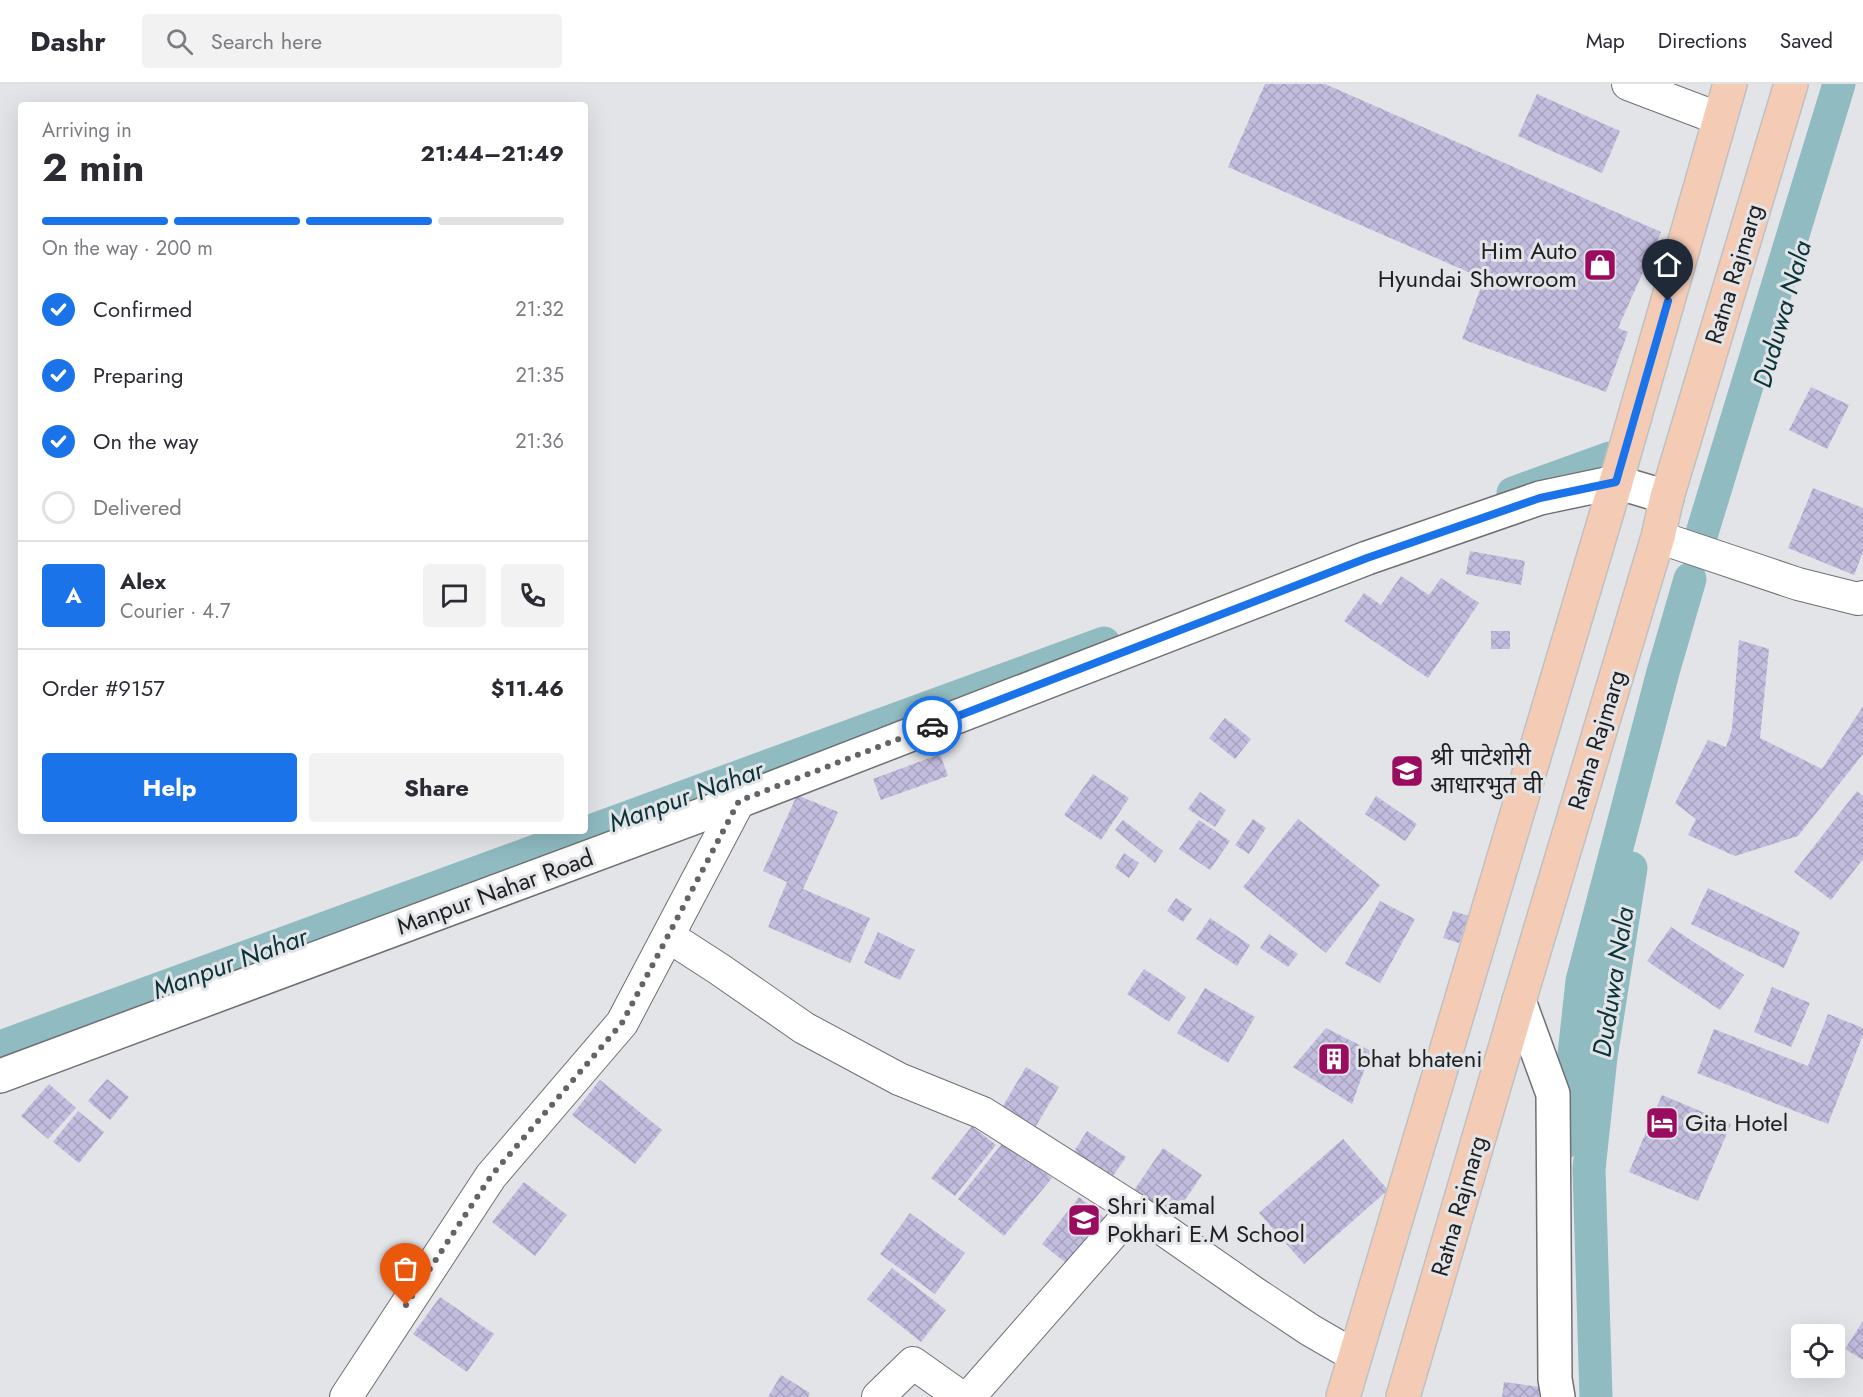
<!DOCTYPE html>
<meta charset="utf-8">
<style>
:root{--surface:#fff;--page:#f2f2f3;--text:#2b2b33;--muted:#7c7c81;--line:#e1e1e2;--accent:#1a73e8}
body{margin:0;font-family:Jost,"Noto Sans Devanagari",sans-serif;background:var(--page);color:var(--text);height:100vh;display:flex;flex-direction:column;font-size:22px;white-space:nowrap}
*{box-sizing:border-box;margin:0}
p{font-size:20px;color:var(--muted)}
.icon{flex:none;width:33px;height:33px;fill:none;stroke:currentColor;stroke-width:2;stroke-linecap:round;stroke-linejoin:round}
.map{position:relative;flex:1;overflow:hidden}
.sheet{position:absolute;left:18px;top:18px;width:570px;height:732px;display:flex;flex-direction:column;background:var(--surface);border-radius:6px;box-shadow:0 6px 24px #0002}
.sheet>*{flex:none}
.fabs{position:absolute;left:1791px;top:1240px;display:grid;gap:12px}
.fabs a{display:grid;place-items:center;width:54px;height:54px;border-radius:6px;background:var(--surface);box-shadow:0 6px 24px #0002;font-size:30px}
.pin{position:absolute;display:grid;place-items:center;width:51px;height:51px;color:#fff;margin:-62px -26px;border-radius:50% 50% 50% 0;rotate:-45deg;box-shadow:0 0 6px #0007}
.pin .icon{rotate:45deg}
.courier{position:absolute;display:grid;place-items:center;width:60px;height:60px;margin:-30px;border:4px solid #1a73e8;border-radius:50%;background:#fff;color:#222;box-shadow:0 2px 8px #0007}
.summary em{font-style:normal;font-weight:700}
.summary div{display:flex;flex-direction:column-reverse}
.summary{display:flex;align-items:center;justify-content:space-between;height:102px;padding:0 24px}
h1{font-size:39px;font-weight:700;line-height:45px}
.bar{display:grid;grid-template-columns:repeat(4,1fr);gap:9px 6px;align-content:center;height:72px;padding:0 24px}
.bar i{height:8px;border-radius:4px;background:var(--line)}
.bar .active{background:var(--accent)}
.bar p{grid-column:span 4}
.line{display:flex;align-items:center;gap:15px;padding:0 24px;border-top:2px solid var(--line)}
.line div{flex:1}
.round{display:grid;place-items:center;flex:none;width:63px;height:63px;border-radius:6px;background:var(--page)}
ol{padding:0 24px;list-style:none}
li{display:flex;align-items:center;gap:18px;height:66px}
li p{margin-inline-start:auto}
li .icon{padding:6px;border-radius:50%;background:var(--accent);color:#fff;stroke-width:4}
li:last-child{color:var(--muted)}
li i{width:33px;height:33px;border:3px solid var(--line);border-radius:50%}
.action{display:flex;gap:12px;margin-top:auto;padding:12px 24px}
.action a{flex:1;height:69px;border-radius:6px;background:var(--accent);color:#fff;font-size:24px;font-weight:700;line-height:69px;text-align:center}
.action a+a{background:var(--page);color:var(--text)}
header{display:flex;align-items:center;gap:36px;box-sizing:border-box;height:84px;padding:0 30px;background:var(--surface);border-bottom:2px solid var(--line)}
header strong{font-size:28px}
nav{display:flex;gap:33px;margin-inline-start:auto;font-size:21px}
.search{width:420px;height:54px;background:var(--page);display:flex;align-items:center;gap:15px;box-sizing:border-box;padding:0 21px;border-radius:6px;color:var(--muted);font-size:22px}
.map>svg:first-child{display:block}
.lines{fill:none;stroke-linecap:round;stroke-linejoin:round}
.canal{stroke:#8fbbc1;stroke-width:33}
.building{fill:url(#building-cross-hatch)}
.minor-casing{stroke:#6f7073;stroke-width:34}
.tertiary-casing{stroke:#6f7073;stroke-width:36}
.trunk-casing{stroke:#c0c0c1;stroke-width:36}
.minor{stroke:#fff;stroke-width:32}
.tertiary{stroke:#fff;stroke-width:33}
.trunk{stroke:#f4ccb6;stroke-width:33}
.done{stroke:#636467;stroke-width:6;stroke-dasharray:0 10.8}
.route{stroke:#1a73e8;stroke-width:8}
.labels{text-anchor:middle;stroke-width:6;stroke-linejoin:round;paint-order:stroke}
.poi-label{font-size:24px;fill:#1f1f21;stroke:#e2e4e8;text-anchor:start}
.street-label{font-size:24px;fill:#1f1f21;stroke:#e2e4e8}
.water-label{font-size:26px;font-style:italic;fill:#083439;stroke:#e2e4e8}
</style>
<header>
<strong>Dashr</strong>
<div class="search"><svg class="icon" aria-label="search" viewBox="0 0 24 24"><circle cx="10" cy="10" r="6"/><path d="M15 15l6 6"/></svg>Search here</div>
<nav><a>Map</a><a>Directions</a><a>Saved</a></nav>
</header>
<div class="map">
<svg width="1863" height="1313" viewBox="0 0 1863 1313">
<defs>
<pattern id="building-cross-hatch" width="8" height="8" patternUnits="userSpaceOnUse" patternTransform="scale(1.5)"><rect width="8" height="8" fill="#c2bdde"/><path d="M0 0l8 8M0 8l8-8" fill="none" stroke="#a6a2be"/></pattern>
</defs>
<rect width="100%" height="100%" fill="#e2e4e8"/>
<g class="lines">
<path class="canal" d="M 1513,409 L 1610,374
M 1698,462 L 1839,0
M 0,963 L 1104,559
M 1567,1057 L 1567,1035 L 1582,897 L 1663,588 L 1690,495
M 1596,1313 L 1589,1085 L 1601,973 L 1631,784"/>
</g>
<path class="building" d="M 1265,0 L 1325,0 L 1661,148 L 1618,244 L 1628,248 L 1606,308 L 1462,255 L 1484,195 L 1228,83 Z
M 1537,10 L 1620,47 L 1602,89 L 1518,52 Z
M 1811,303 L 1849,321 L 1827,365 L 1789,346 Z
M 1813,404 L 1863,424 L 1863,468 L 1854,491 L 1788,464 Z
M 1470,467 L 1525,477 L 1521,501 L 1466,490 Z
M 1401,492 L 1429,511 L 1441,494 L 1479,519 L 1428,594 L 1344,537 L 1364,509 L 1381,521 Z
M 1491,547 L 1510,547 L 1510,565 L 1491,565 Z
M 1739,556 L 1769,565 L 1760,654 L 1822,685 L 1863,622 L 1863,670 L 1798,752 L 1735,772 L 1688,751 L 1696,735 L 1675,719 L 1708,656 L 1726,663 L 1732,645 Z
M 1225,634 L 1251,655 L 1235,675 L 1209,654 Z
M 940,670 L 948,692 L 881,716 L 873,695 Z
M 1093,690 L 1129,714 L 1101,756 L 1064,731 Z
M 1857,707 L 1863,712 L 1863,775 L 1831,816 L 1794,788 Z
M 1200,708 L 1226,726 L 1215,743 L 1188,725 Z
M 797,711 L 838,728 L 803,805 L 870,834 L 850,879 L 768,843 L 787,798 L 763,787 Z
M 1376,712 L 1417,740 L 1405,757 L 1365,730 Z
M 1253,735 L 1266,744 L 1249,770 L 1235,761 Z
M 1298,735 L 1380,801 L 1326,869 L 1243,803 Z
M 1123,736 L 1163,767 L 1155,779 L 1115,746 Z
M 1199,736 L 1230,757 L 1210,786 L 1179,765 Z
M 1124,769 L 1139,779 L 1129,794 L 1115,784 Z
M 1708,804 L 1800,848 L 1784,884 L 1691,840 Z
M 1176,814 L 1192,825 L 1183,838 L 1167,827 Z
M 1380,817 L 1415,835 L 1380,899 L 1345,880 Z
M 1453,827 L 1469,832 L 1459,859 L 1443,854 Z
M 1210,834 L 1250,861 L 1237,882 L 1196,855 Z
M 1671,843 L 1744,891 L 1720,926 L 1647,877 Z
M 878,848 L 915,866 L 900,896 L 864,879 Z
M 1269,850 L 1298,870 L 1288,883 L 1260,864 Z
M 1144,885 L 1186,913 L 1169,938 L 1127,910 Z
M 1772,903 L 1810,919 L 1791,963 L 1754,948 Z
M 1205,904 L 1255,933 L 1228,979 L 1177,949 Z
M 1828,930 L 1863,944 L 1863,951 L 1828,1040 L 1697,989 L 1714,945 L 1808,982 Z
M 1326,944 L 1371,967 L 1352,1020 L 1293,983 Z
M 1026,983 L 1059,1003 L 1036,1042 L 1003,1022 Z
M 107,995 L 129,1013 L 110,1036 L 88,1017 Z
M 600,996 L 662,1046 L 635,1080 L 572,1031 Z
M 49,1000 L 76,1024 L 48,1055 L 21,1032 Z
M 1662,1011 L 1731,1040 L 1698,1117 L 1629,1088 Z
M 78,1027 L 104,1048 L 79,1079 L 53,1058 Z
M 972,1042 L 996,1061 L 955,1112 L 931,1094 Z
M 1087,1047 L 1126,1073 L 1111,1095 L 1073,1069 Z
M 1343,1055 L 1388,1106 L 1304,1180 L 1259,1129 Z
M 1005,1056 L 1052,1094 L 1004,1152 L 958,1115 Z
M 1163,1064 L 1202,1091 L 1169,1139 L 1130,1112 Z
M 524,1098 L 567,1131 L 535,1172 L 492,1138 Z
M 1079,1113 L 1107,1136 L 1070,1182 L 1042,1160 Z
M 910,1129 L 965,1169 L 935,1210 L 880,1170 Z
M 892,1184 L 946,1226 L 921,1258 L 867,1215 Z
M 440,1213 L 494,1250 L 467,1288 L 413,1250 Z
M 1863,1237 L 1863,1276 L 1845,1265 Z
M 781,1291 L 810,1309 L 808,1313 L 768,1313 Z
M 1504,1298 L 1540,1303 L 1539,1313 L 1502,1313 Z"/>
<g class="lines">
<defs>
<path id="minor" d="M 1628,0 L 1720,35
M 1658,453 L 1798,500 L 1858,515 L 1863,513
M 668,852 L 719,885 L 804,944 L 899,995 L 983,1029 L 1134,1125 L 1253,1208 L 1310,1246 L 1355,1272
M 346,1313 L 491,1092 L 622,939 L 739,717
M 878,1313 L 913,1279 L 961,1313
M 969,1313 L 1134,1125"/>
<path id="tertiary" d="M 1519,917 L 1553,1010 L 1555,1295 L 1558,1313
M 0,992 L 739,717 L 1367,474 L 1540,414 L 1616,398 L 1667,413"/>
<path id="trunk" d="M 1343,1313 L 1616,398 L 1730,0
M 1403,1313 L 1519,917 L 1658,453 L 1667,413 L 1791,0"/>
</defs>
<use href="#minor" class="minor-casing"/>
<use href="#tertiary" class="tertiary-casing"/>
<use href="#trunk" class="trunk-casing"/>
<use href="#minor" class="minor"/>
<use href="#tertiary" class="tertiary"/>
<use href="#trunk" class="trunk"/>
</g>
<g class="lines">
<path class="done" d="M 406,1221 L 491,1092 L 622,939 L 739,717 L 932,642"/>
<path class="route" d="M 932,642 L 1367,474 L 1540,414 L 1616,398 L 1668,217"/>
</g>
<defs>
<symbol id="shop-square" viewBox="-11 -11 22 22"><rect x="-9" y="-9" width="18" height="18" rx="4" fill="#990c5f" stroke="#e2e4e8"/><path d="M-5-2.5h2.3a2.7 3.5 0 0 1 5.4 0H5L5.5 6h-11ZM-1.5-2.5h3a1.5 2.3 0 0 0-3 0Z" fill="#fff"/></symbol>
<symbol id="school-square" viewBox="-11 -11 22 22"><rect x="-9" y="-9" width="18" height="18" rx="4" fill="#990c5f" stroke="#e2e4e8"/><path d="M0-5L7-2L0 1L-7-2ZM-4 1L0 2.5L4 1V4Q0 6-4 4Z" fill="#fff"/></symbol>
<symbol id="building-square" viewBox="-11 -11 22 22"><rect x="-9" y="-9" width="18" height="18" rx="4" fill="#990c5f" stroke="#e2e4e8"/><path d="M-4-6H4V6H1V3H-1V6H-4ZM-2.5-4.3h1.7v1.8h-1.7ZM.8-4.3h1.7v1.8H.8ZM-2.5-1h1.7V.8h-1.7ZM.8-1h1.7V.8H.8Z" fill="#fff"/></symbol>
<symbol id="hotel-square" viewBox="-11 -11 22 22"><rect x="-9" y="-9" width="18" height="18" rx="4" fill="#990c5f" stroke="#e2e4e8"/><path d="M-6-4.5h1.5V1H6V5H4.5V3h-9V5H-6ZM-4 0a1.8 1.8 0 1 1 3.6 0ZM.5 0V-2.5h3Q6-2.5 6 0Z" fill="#fff"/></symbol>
</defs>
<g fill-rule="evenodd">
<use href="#shop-square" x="1581" y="162" width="38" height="38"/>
<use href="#school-square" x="1388" y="668" width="38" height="38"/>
<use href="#building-square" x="1315" y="956" width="38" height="38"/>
<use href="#hotel-square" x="1643" y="1020" width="38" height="38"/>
<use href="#school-square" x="1065" y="1117" width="38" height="38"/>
</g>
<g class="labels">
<g class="poi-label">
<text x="1577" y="175" text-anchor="end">Him Auto<tspan x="1577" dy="28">Hyundai Showroom</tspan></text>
<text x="1430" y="681">श्री पाटेशोरी<tspan x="1430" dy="28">आधारभुत वी</tspan></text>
<text x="1357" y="983">bhat bhateni</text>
<text x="1685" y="1047">Gita Hotel</text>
<text x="1107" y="1130">Shri Kamal<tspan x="1107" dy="28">Pokhari E.M School</tspan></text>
</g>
<g class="street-label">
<text transform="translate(1734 190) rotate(-73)" y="8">Ratna Rajmarg</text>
<text transform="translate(1597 656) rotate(-73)" y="8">Ratna Rajmarg</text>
<text transform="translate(495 808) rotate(-20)" y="8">Manpur Nahar Road</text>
<text transform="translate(1459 1122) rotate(-74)" y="8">Ratna Rajmarg</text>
</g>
<g class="water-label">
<text transform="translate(1782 230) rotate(-74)" y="9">Duduwa Nala</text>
<text transform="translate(686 712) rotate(-20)" y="9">Manpur Nahar</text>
<text transform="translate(230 879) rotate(-20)" y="9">Manpur Nahar</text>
<text transform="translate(1613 898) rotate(-81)" y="9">Duduwa Nala</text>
</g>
</g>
</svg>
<div class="fabs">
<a><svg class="icon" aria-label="locate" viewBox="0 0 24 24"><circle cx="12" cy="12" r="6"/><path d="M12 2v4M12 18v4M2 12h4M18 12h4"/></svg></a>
</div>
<div class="pin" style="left:406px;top:1221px;background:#ea580c"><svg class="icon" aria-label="bag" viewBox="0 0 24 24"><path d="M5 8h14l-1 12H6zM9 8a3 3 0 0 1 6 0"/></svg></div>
<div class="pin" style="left:1668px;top:217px;background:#1f2937"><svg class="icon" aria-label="home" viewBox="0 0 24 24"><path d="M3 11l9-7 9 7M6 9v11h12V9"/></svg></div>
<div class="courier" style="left:932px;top:642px"><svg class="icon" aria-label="car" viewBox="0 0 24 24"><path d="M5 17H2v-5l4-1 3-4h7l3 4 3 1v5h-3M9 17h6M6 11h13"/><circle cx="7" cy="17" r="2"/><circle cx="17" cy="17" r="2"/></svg></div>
<section class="sheet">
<div class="summary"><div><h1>2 min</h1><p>Arriving in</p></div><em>21:44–21:49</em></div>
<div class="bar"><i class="active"></i><i class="active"></i><i class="active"></i><i></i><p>On the way · 200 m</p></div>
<ol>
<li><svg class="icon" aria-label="check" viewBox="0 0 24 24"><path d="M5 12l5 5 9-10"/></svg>Confirmed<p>21:32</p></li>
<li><svg class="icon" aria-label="check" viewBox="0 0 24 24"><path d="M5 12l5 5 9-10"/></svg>Preparing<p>21:35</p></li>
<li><svg class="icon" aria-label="check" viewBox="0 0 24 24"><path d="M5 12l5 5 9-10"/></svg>On the way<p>21:36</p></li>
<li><i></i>Delivered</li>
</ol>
<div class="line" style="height:108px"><b class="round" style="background:var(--accent);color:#fff">A</b><div><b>Alex</b><p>Courier · 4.7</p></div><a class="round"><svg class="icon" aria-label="chat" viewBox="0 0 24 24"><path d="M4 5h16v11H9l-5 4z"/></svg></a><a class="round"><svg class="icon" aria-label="phone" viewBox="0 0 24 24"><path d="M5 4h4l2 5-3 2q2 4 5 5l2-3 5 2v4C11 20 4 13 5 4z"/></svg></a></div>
<div class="line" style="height:78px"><div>Order #9157</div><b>$11.46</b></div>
<div class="action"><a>Help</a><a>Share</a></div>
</section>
</div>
